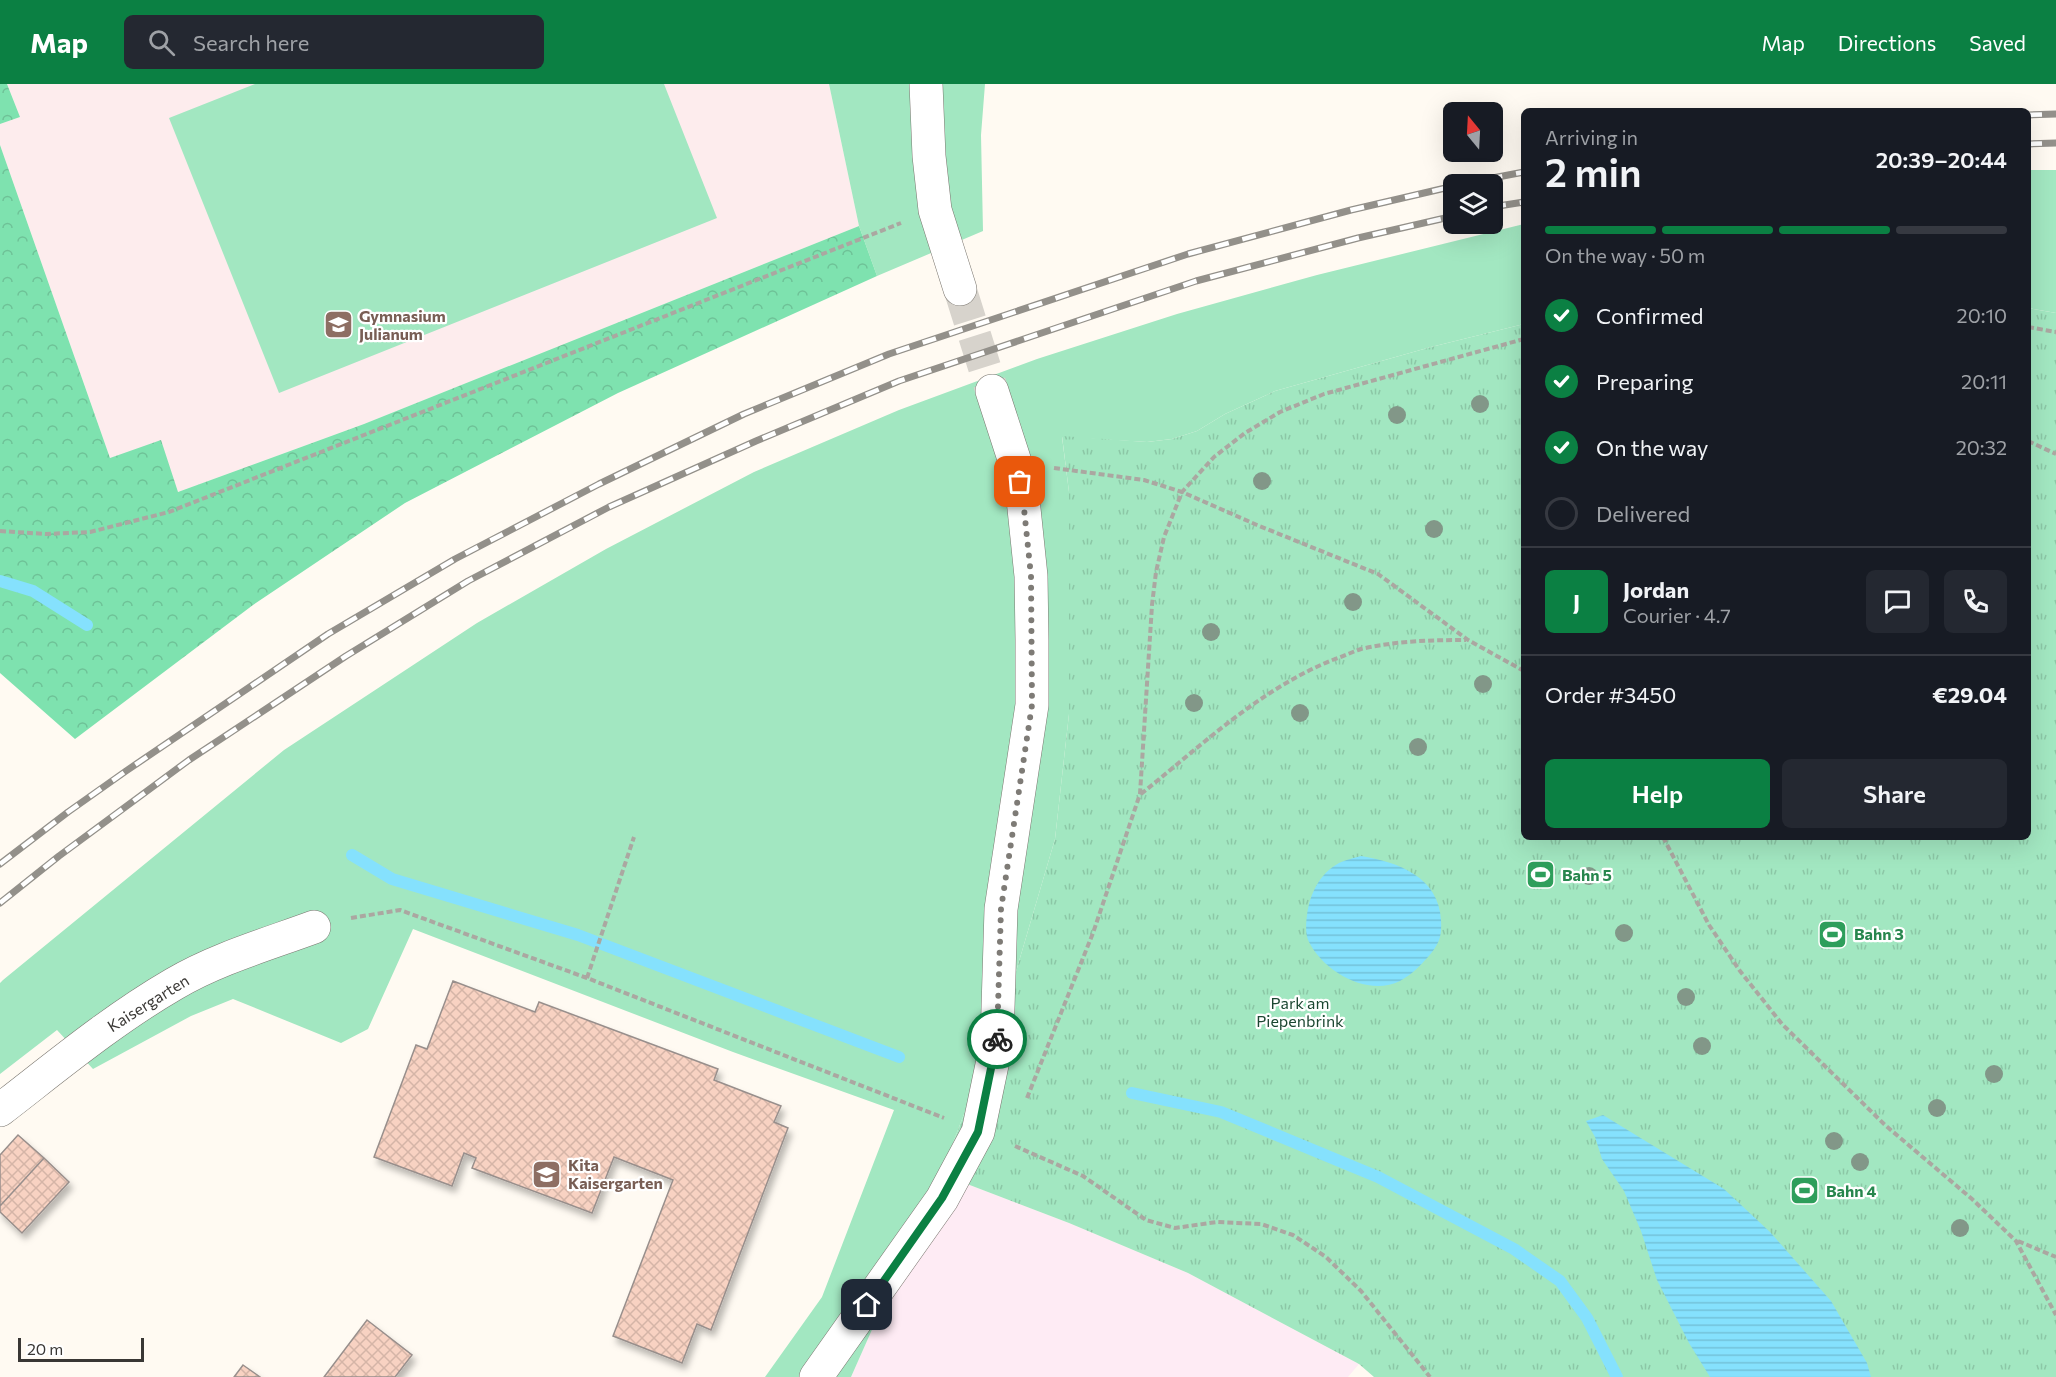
<!DOCTYPE html>
<meta charset="utf-8">
<style>
:root{--surface:#171b24;--page:#242831;--text:#f1f3f6;--muted:#9ea1a6;--line:#363941;--accent:#0b8043}
body{margin:0;font-family:Commissioner,sans-serif;background:var(--page);color:var(--text);height:100vh;display:flex;flex-direction:column;font-size:22px;white-space:nowrap}
*{box-sizing:border-box;margin:0}
p{font-size:20px;color:var(--muted)}
.icon{flex:none;width:33px;height:33px;fill:none;stroke:currentColor;stroke-width:2;stroke-linecap:round;stroke-linejoin:round}
.map{position:relative;flex:1;overflow:hidden}
.side{position:absolute;left:1521px;top:24px;width:510px;height:732px;display:flex;flex-direction:column;background:var(--surface);border-radius:9px;box-shadow:0 6px 24px #0002}
.side>*{flex:none}
.needle{width:39px;rotate:342deg}
.controls{position:absolute;left:1443px;top:18px;display:grid;gap:12px}
.controls a{display:grid;place-items:center;width:60px;height:60px;border-radius:9px;background:var(--surface);box-shadow:0 6px 24px #0002;font-size:30px}
.scale{position:absolute;left:18px;bottom:15px;width:126px;box-sizing:border-box;padding-left:6px;border:3px solid #393734;border-top:0;font-size:16px;line-height:21px;white-space:nowrap;color:#393734;-webkit-text-stroke:4px #fff;paint-order:stroke}
.pin{position:absolute;display:grid;place-items:center;width:51px;height:51px;color:#fff;margin:-26px;border-radius:12px;box-shadow:0 3px 9px #0006}
.courier{position:absolute;display:grid;place-items:center;width:60px;height:60px;margin:-30px;border:4px solid #0b8043;border-radius:50%;background:#fff;color:#222;box-shadow:0 2px 8px #0007}
.head em{font-style:normal;font-weight:600}
.head div{display:flex;flex-direction:column-reverse}
.head{display:flex;align-items:center;justify-content:space-between;height:102px;padding:0 24px}
h1{font-size:39px;font-weight:600;line-height:45px}
.bar{display:grid;grid-template-columns:repeat(4,1fr);gap:9px 6px;align-content:center;height:72px;padding:0 24px}
.bar i{height:8px;border-radius:4px;background:var(--line)}
.bar .current{background:var(--accent)}
.bar p{grid-column:span 4}
.line{display:flex;align-items:center;gap:15px;padding:0 24px;border-top:2px solid var(--line)}
.line div{flex:1}
.round{display:grid;place-items:center;flex:none;width:63px;height:63px;border-radius:9px;background:var(--page)}
ol{padding:0 24px;list-style:none}
li{display:flex;align-items:center;gap:18px;height:66px}
li p{margin-inline-start:auto}
li .icon{padding:6px;border-radius:50%;background:var(--accent);color:#fff;stroke-width:4}
li:last-child{color:var(--muted)}
li i{width:33px;height:33px;border:3px solid var(--line);border-radius:50%}
.primary-button{display:flex;gap:12px;margin-top:auto;padding:12px 24px}
.primary-button a{flex:1;height:69px;border-radius:9px;background:var(--accent);color:#fff;font-size:24px;font-weight:600;line-height:69px;text-align:center}
.primary-button a+a{background:var(--page);color:var(--text)}
header{display:flex;align-items:center;gap:36px;box-sizing:border-box;height:84px;padding:0 30px;background:var(--accent);color:#fff}
header strong{font-size:28px}
nav{display:flex;gap:33px;margin-inline-start:auto;font-size:21px}
.search{width:420px;height:54px;background:var(--page);display:flex;align-items:center;gap:15px;box-sizing:border-box;padding:0 21px;border-radius:9px;color:var(--muted);font-size:22px}
.map>svg:first-child{display:block}
.industrial{fill:#feebf4}
.education{fill:#fdeced}
.grass{fill:#a2e7c1}
.forest{fill:url(#forest-crowns)}
.park{fill:url(#park-tufts)}
.water{fill:url(#water-rules)}
.lines{fill:none;stroke-linecap:round;stroke-linejoin:round}
.stream{stroke:#85e1fd;stroke-width:12}
.building{fill:url(#building-cross-hatch);stroke:#988f8c;stroke-width:1.5;filter:url(#shadow)}
.street-tunnel{stroke:#d7d3cc;stroke-width:33;stroke-dasharray:33 16;stroke-linecap:butt}
.street-casing{stroke:#7a766f;stroke-width:34}
.path{stroke:#aba7a1;stroke-width:4;stroke-dasharray:6 3;stroke-linecap:butt}
.street{stroke:#fff;stroke-width:33}
.rail-casing{stroke:#93908a;stroke-width:7}
.rail{stroke:#fff;stroke-width:4.5;stroke-dasharray:14;stroke-linecap:butt}
.tree{fill:#829788}
.done{stroke:#7e7b76;stroke-width:6;stroke-dasharray:0 10.8}
.route{stroke:#0b8043;stroke-width:8}
.labels{text-anchor:middle;stroke-width:4.5;stroke-linejoin:round;paint-order:stroke}
.education-label{font-size:16px;font-weight:bold;fill:#785e54;stroke:#fff;text-anchor:start}
.leisure-label{font-size:16px;font-weight:bold;fill:#27864d;stroke:#fff;text-anchor:start}
.street-label{font-size:16px;fill:#393734;stroke:#fff}
.park-label{font-size:16px;fill:#1b4631;stroke:#fff}
</style>
<header>
<strong>Map</strong>
<div class="search"><svg class="icon" aria-label="search" viewBox="0 0 24 24"><circle cx="10" cy="10" r="6"/><path d="M15 15l6 6"/></svg>Search here</div>
<nav><a>Map</a><a>Directions</a><a>Saved</a></nav>
</header>
<div class="map">
<svg width="2056" height="1293" viewBox="0 0 2056 1293">
<defs>
<pattern id="forest-crowns" width="20" height="18" patternUnits="userSpaceOnUse" patternTransform="scale(1.5)"><rect width="20" height="18" fill="#7ee2af"/><path d="M2 6a3 3 0 1 1 6 0M12 15a3 3 0 1 1 6 0" fill="none" stroke="#6ec297"/></pattern>
<pattern id="park-tufts" width="24" height="20" patternUnits="userSpaceOnUse" patternTransform="scale(1.5)"><rect width="24" height="20" fill="#a2e7c1"/><path d="M3 7l-1-3M5 7V3M7 7l1-3M15 17l-1-3M17 17v-4M19 17l1-3" fill="none" stroke="#8cc7a6"/></pattern>
<pattern id="water-rules" width="6" height="5" patternUnits="userSpaceOnUse" patternTransform="scale(1.5)"><rect width="6" height="5" fill="#85e1fd"/><path d="M0 2.5h6" fill="none" stroke="#74c2d9"/></pattern>
<pattern id="building-cross-hatch" width="8" height="8" patternUnits="userSpaceOnUse" patternTransform="scale(1.5)"><rect width="8" height="8" fill="#f8d2c2"/><path d="M0 0l8 8M0 8l8-8" fill="none" stroke="#d5b5a7"/></pattern>
<filter id="shadow"><feDropShadow dx="3.5" dy="6" stdDeviation="3" flood-color="#0004"/></filter>
</defs>
<rect width="100%" height="100%" fill="#fffaf2"/>
<path class="industrial" d="M 941,1090 L 1069,1139 L 1188,1189 L 1359,1280 L 1348,1293 L 851,1293 Z"/>
<path class="education" d="M 7,0 L 829,0 L 859,142 L 364,340 L 178,408 L 110,374 L 0,61 L 0,40 L 20,33 Z"/>
<path class="grass" d="M 255,0 L 664,0 L 717,134 L 279,309 L 169,34 Z
M 829,0 L 985,0 L 981,51 L 983,147 L 877,192 L 859,142 Z
M 2028,86 L 2056,86 L 2056,229 L 2028,224 Z
M 1524,140 L 1524,240 L 1431,263 L 1275,307 L 1225,330 L 1197,347 L 1172,355 L 1147,358 L 1062,353 L 1069,408 L 1069,630 L 1055,755 L 1007,918 L 941,1090 L 851,1293 L 765,1293 L 822,1213 L 894,1026 L 733,968 L 413,845 L 368,945 L 341,959 L 233,915 L 191,932 L 93,985 L 57,946 L 0,990 L 0,899 L 3,896 L 284,666 L 477,539 L 606,465 L 754,388 L 899,326 L 1037,275 L 1177,230 L 1317,191 Z"/>
<path class="forest" d="M 0,0 L 7,0 L 20,33 L 0,40 Z
M 0,61 L 110,374 L 161,356 L 178,408 L 364,340 L 859,142 L 877,192 L 618,309 L 405,419 L 253,521 L 75,655 L 0,589 Z"/>
<path class="park" d="M 2028,224 L 2056,229 L 2056,1293 L 1374,1293 L 1359,1280 L 1188,1189 L 1069,1139 L 941,1090 L 1007,918 L 1055,755 L 1069,630 L 1069,408 L 1062,352 L 1147,358 L 1172,355 L 1197,347 L 1225,330 L 1275,307 L 1431,263 L 1524,240 L 1524,753 L 2028,753 Z"/>
<path class="water" d="M 1361,772 C 1398,778 1439,793 1441,836 C 1442,853 1439,860 1428,873 C 1420,882 1411,891 1400,897 C 1368,913 1324,888 1309,858 C 1305,851 1306,839 1307,831 C 1310,810 1319,790 1339,779 C 1345,776 1354,774 1361,772 Z
M 1603,1031 L 1724,1105 L 1770,1148 L 1831,1217 L 1867,1279 L 1871,1293 L 1710,1293 L 1689,1259 L 1657,1196 L 1641,1147 L 1624,1107 L 1602,1075 L 1595,1053 L 1586,1037 Z"/>
<g class="lines">
<path class="stream" d="M 0,497 L 33,507 L 87,541
M 352,771 L 392,795 L 578,851 L 899,973
M 1132,1009 L 1221,1028 L 1378,1093 L 1514,1165 L 1560,1197 L 1587,1234 L 1617,1293"/>
</g>
<path class="building" d="M 453,897 L 535,928 L 539,918 L 718,985 L 714,996 L 781,1022 L 774,1038 L 788,1044 L 711,1246 L 697,1240 L 682,1279 L 613,1252 L 673,1096 L 614,1073 L 592,1129 L 472,1084 L 476,1074 L 464,1069 L 452,1102 L 374,1073 L 416,961 L 427,965 Z
M 18,1051 L 44,1074 L 0,1122 L 0,1071 Z
M 44,1074 L 69,1098 L 22,1149 L 0,1128 L 0,1122 Z
M 367,1236 L 412,1271 L 395,1293 L 324,1293 Z
M 243,1281 L 260,1293 L 234,1293 Z"/>
<g class="lines">
<path class="street-tunnel" d="M 960,205 L 992,307"/>
<defs>
<path id="street" d="M 926,0 L 929,72 L 935,126 L 960,205
M 0,1026 C 57,982 112,936 174,900 C 216,875 268,860 314,843
M 816,1293 L 942,1115 L 978,1048 L 997,957 L 1001,825 L 1032,621 L 1032,556 L 1031,492 L 1023,415 L 1016,381 L 992,307"/>
</defs>
<use href="#street" class="street-casing"/>
<path class="path" d="M 2028,243 L 2056,248
M 2028,357 L 2056,370
M 1054,384 L 1144,396 L 1182,408 L 1257,441 L 1378,490 L 1468,556 L 1524,587
M 0,447 L 46,450 L 90,448 L 169,428 L 901,139
M 1141,710 C 1202,661 1261,604 1335,575 C 1344,572 1352,568 1361,565 C 1396,557 1430,556 1466,556
M 1663,753 L 1709,841 L 1740,887 L 1782,940 L 1885,1041 L 1972,1115 L 2016,1157 L 2056,1231
M 351,834 L 400,826 L 587,894 L 944,1034
M 587,894 L 634,753
M 1027,1014 L 1093,849 L 1140,710 L 1152,521 L 1156,488 L 1164,453 L 1182,408 L 1214,373 L 1245,349 L 1280,328 L 1324,310 L 1524,255
M 1015,1062 L 1083,1092 L 1146,1136 L 1175,1144 L 1217,1138 L 1261,1140 L 1293,1151 L 1326,1173 L 1361,1207 L 1430,1293
M 2018,1157 L 2056,1173"/>
<use href="#street" class="street"/>
<defs>
<path id="rail" d="M 2028,31 L 2056,30
M 2028,60 L 2056,59
M 1461,100 L 1524,88
M 1492,123 L 1524,118
M 0,780 L 68,728 L 126,687 L 328,550 L 455,475 L 599,400 L 744,330 L 889,270 L 1188,170 L 1351,126 L 1454,102
M 0,819 L 59,772 L 189,676 L 346,572 L 468,497 L 609,423 L 756,357 L 899,297 L 1196,197 L 1358,154 L 1454,132"/>
</defs>
<use href="#rail" class="rail-casing"/>
<use href="#rail" class="rail"/>
</g>
<g class="tree">
<circle cx="1480" cy="320" r="9"/>
<circle cx="1397" cy="331" r="9"/>
<circle cx="1262" cy="397" r="9"/>
<circle cx="1434" cy="445" r="9"/>
<circle cx="1353" cy="518" r="9"/>
<circle cx="1211" cy="548" r="9"/>
<circle cx="1483" cy="600" r="9"/>
<circle cx="1194" cy="619" r="9"/>
<circle cx="1300" cy="629" r="9"/>
<circle cx="1418" cy="663" r="9"/>
<circle cx="1589" cy="792" r="9"/>
<circle cx="1624" cy="849" r="9"/>
<circle cx="1686" cy="913" r="9"/>
<circle cx="1702" cy="962" r="9"/>
<circle cx="1994" cy="990" r="9"/>
<circle cx="1937" cy="1024" r="9"/>
<circle cx="1834" cy="1057" r="9"/>
<circle cx="1860" cy="1078" r="9"/>
<circle cx="1960" cy="1144" r="9"/>
</g>
<g class="lines">
<path class="done" d="M 997,955 L 1001,825 L 1032,621 L 1031,492 L 1023,415 L 1020,398"/>
<path class="route" d="M 867,1221 L 942,1114 L 978,1048 L 997,955"/>
</g>
<defs>
<symbol id="school-square" viewBox="-11 -11 22 22"><rect x="-9" y="-9" width="18" height="18" rx="4" fill="#8d6e63" stroke="#fff"/><path d="M0-5L7-2L0 1L-7-2ZM-4 1L0 2.5L4 1V4Q0 6-4 4Z" fill="#fff"/></symbol>
<symbol id="stadium-square" viewBox="-11 -11 22 22"><rect x="-9" y="-9" width="18" height="18" rx="4" fill="#2e9e5b" stroke="#fff"/><path d="M0-5a6.5 5 0 1 0 0 10a6.5 5 0 1 0 0-10ZM-3.5-1.8h7v3.6h-7Z" fill="#fff"/></symbol>
</defs>
<g fill-rule="evenodd">
<use href="#school-square" x="322" y="224" width="33" height="33"/>
<use href="#stadium-square" x="1524" y="774" width="33" height="33"/>
<use href="#stadium-square" x="1816" y="834" width="33" height="33"/>
<use href="#school-square" x="530" y="1074" width="33" height="33"/>
<use href="#stadium-square" x="1788" y="1090" width="33" height="33"/>
</g>
<g class="labels">
<g class="education-label">
<text x="359" y="238">Gymnasium<tspan x="359" dy="18">Julianum</tspan></text>
<text x="568" y="1087">Kita<tspan x="568" dy="18">Kaisergarten</tspan></text>
</g>
<g class="leisure-label">
<text x="1562" y="797">Bahn 5</text>
<text x="1854" y="856">Bahn 3</text>
<text x="1826" y="1113">Bahn 4</text>
</g>
<g class="street-label">
<text transform="translate(148 919) rotate(-32)" y="6">Kaisergarten</text>
</g>
<g class="park-label">
<text x="1300" y="925">Park am<tspan x="1300" dy="18">Piepenbrink</tspan></text>
</g>
</g>
</svg>
<div class="controls">
<a><svg class="needle" viewBox="-14 -14 28 28"><path d="M0-13l5 13h-10z" fill="#e53935"/><path d="M0 13l5-13h-10z" fill="#9ea1a6"/></svg></a>
<a><svg class="icon" aria-label="layers" viewBox="0 0 24 24"><path d="M12 4l9 5-9 5-9-5zM3 14l9 5 9-5"/></svg></a>
</div>
<div class="scale">20 m</div>
<div class="pin" style="left:1020px;top:398px;background:#ea580c"><svg class="icon" aria-label="bag" viewBox="0 0 24 24"><path d="M5 8h14l-1 12H6zM9 8a3 3 0 0 1 6 0"/></svg></div>
<div class="pin" style="left:867px;top:1221px;background:#1f2937"><svg class="icon" aria-label="home" viewBox="0 0 24 24"><path d="M3 11l9-7 9 7M6 9v11h12V9"/></svg></div>
<div class="courier" style="left:997px;top:955px"><svg class="icon" aria-label="bike" viewBox="0 0 24 24"><circle cx="6" cy="16" r="4"/><circle cx="18" cy="16" r="4"/><path d="M6 16l4-8h5l3 8M10 8l3 8H6M13 5h3"/></svg></div>
<section class="side">
<div class="head"><div><h1>2 min</h1><p>Arriving in</p></div><em>20:39–20:44</em></div>
<div class="bar"><i class="current"></i><i class="current"></i><i class="current"></i><i></i><p>On the way · 50 m</p></div>
<ol>
<li><svg class="icon" aria-label="check" viewBox="0 0 24 24"><path d="M5 12l5 5 9-10"/></svg>Confirmed<p>20:10</p></li>
<li><svg class="icon" aria-label="check" viewBox="0 0 24 24"><path d="M5 12l5 5 9-10"/></svg>Preparing<p>20:11</p></li>
<li><svg class="icon" aria-label="check" viewBox="0 0 24 24"><path d="M5 12l5 5 9-10"/></svg>On the way<p>20:32</p></li>
<li><i></i>Delivered</li>
</ol>
<div class="line" style="height:108px"><b class="round" style="background:var(--accent);color:#fff">J</b><div><b>Jordan</b><p>Courier · 4.7</p></div><a class="round"><svg class="icon" aria-label="chat" viewBox="0 0 24 24"><path d="M4 5h16v11H9l-5 4z"/></svg></a><a class="round"><svg class="icon" aria-label="phone" viewBox="0 0 24 24"><path d="M5 4h4l2 5-3 2q2 4 5 5l2-3 5 2v4C11 20 4 13 5 4z"/></svg></a></div>
<div class="line" style="height:78px"><div>Order #3450</div><b>€29.04</b></div>
<div class="primary-button"><a>Help</a><a>Share</a></div>
</section>
</div>
